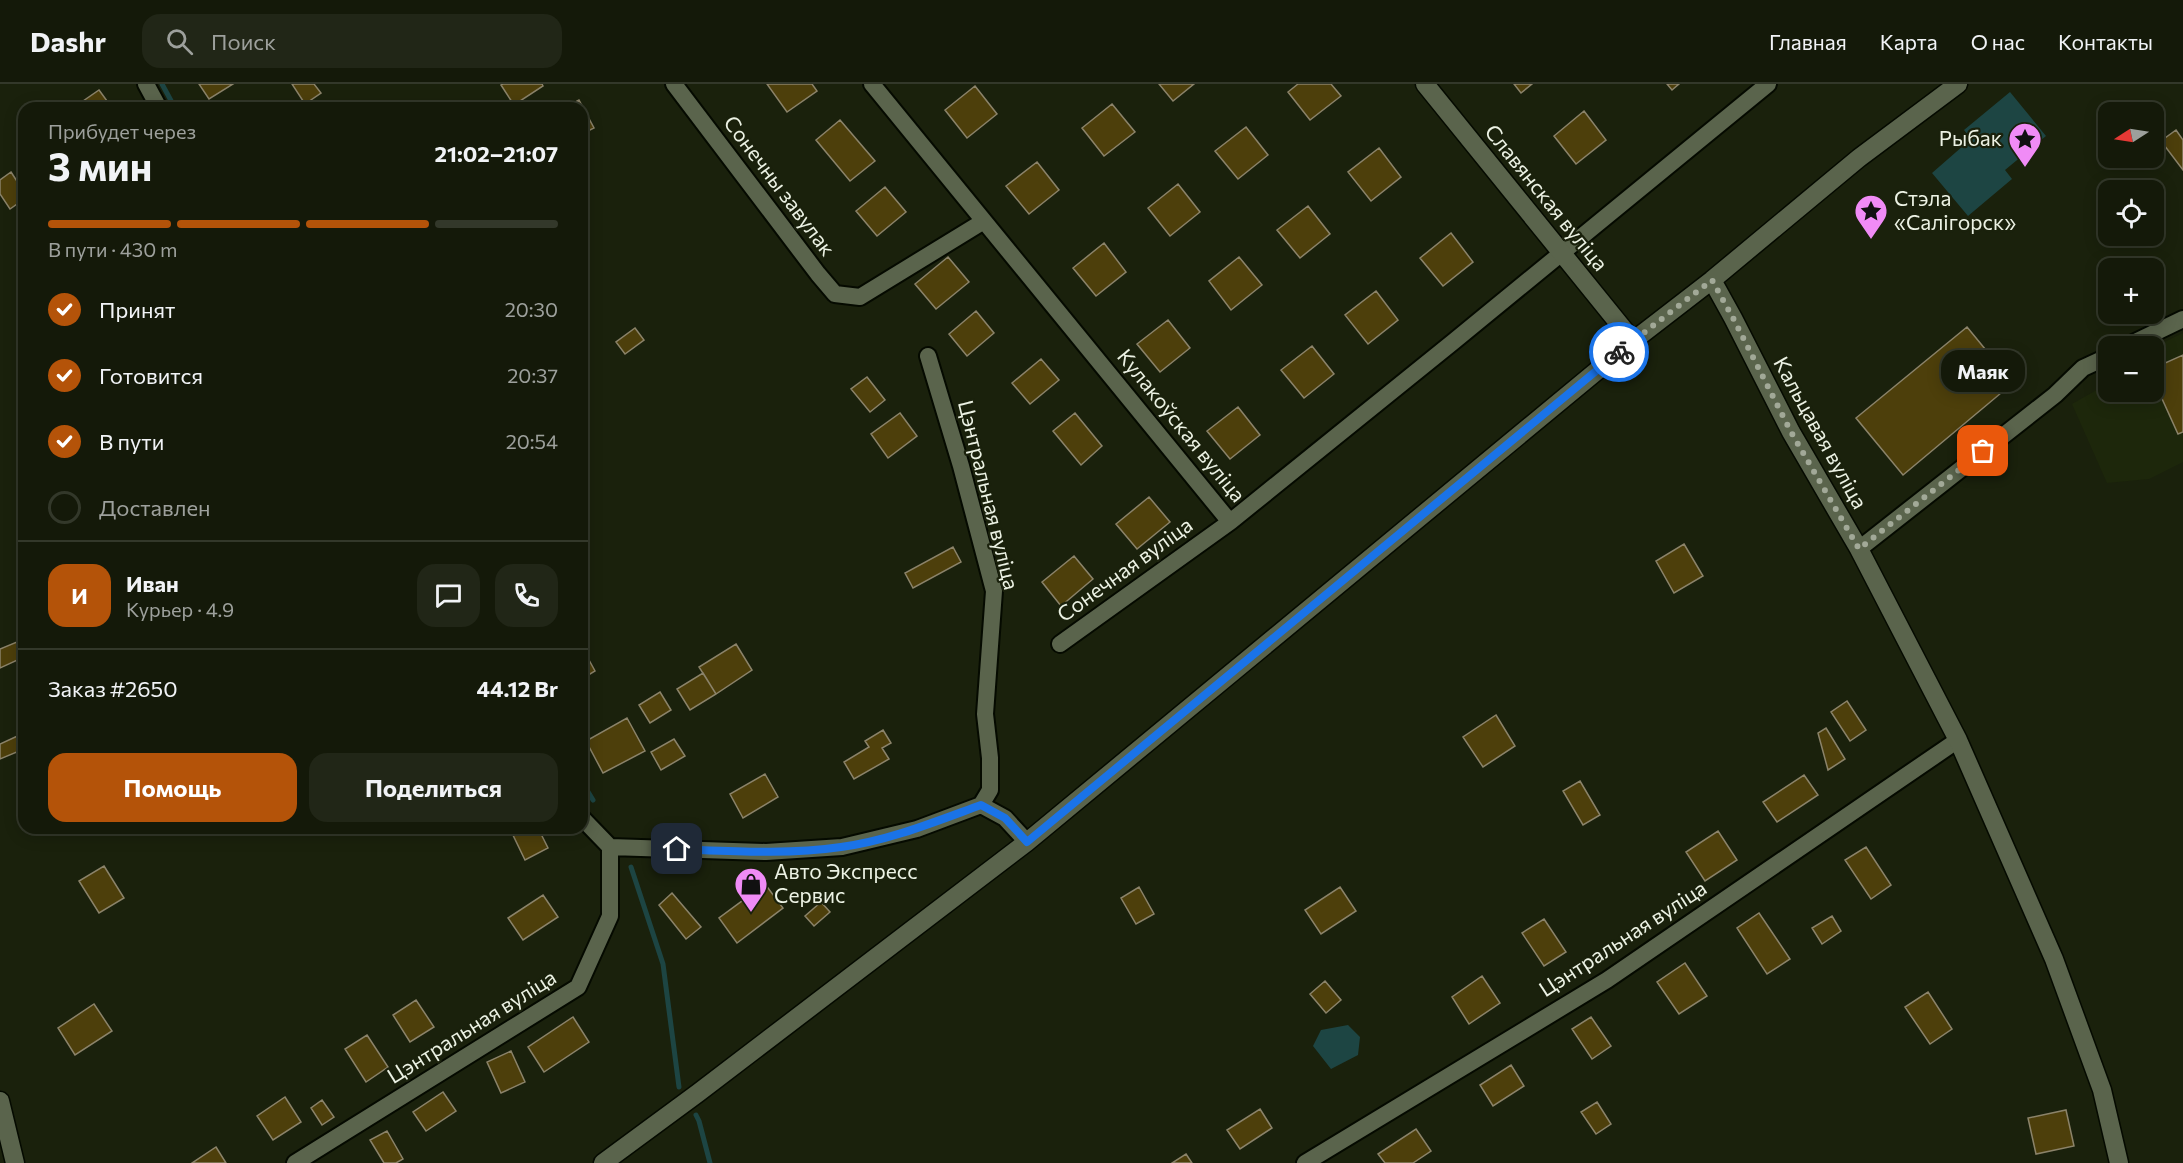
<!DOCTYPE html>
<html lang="ru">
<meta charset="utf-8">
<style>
:root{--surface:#141909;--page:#212617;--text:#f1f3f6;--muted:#9da09c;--line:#33382a;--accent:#b45309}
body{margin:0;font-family:Commissioner,sans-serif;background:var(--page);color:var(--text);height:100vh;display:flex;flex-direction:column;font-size:22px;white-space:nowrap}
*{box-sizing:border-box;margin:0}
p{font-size:20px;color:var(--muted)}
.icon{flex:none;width:33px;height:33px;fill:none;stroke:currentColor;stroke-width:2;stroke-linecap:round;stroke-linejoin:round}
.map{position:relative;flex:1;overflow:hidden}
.side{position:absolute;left:18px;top:18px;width:570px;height:732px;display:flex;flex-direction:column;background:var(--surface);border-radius:18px;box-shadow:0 3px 15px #0003,0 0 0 2px var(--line)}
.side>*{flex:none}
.needle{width:39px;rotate:258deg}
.controls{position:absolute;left:2098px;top:18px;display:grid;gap:12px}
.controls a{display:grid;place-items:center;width:66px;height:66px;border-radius:12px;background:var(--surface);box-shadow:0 3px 15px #0003,0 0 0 2px var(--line);font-size:30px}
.pin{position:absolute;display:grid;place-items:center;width:51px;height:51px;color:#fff;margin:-26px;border-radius:12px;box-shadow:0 3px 9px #0006}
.courier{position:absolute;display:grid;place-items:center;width:60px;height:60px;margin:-30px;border:4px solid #1a73e8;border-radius:50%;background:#fff;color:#222;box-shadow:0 2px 8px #0007}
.bubble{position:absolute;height:42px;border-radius:18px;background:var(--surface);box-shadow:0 3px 15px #0003,0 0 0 2px var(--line);font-size:20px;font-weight:700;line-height:42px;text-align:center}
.head em{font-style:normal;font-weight:700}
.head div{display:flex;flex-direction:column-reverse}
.head{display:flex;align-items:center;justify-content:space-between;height:102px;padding:0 30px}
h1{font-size:39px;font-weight:700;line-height:45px}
.bar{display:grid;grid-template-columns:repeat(4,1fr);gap:9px 6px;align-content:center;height:72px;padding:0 30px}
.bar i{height:8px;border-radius:4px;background:var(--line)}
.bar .on{background:var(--accent)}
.bar p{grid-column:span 4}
.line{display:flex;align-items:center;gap:15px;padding:0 30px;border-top:2px solid var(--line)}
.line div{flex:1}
.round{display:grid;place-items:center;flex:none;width:63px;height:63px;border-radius:18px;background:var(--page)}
ol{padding:0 30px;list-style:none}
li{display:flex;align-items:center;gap:18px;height:66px}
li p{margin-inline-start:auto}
li .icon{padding:6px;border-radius:50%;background:var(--accent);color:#fff;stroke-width:4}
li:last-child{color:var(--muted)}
li i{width:33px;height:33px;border:3px solid var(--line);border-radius:50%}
.cta{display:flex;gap:12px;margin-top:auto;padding:12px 30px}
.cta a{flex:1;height:69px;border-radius:18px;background:var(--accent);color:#fff;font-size:24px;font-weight:700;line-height:69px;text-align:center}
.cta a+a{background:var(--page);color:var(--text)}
header{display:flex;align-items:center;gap:36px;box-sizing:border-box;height:84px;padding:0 30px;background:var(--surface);border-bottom:2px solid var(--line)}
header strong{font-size:28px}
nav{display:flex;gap:33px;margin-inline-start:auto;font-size:21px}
.search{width:420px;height:54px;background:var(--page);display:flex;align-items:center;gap:15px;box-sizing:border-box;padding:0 21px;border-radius:18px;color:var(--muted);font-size:22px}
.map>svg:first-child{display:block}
.built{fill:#1d270b}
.water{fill:#1d4543}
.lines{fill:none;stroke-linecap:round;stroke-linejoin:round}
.stream{stroke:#1d4543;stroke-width:5}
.building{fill:#4d3f0b;stroke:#8b836a;stroke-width:1.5}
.street-casing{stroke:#050a00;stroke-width:20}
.secondary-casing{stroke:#050a00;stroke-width:21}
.street{stroke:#5a644c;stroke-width:16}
.secondary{stroke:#5a644c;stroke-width:18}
.done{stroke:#a2a998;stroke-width:6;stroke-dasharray:0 10.8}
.route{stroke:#1a73e8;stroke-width:8}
.labels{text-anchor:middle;stroke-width:4.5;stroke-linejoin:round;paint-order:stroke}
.poi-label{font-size:21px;fill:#ecf2e4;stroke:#1a210c;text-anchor:start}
.street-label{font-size:21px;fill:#ecf2e4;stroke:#1a210c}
</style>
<header>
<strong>Dashr</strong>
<div class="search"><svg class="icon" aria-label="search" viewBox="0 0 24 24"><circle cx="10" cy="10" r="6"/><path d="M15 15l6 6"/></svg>Поиск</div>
<nav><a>Главная</a><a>Карта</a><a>О нас</a><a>Контакты</a></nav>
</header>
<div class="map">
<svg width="2183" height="1079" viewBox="0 0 2183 1079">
<rect width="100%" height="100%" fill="#1a210c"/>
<path class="built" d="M 2183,249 L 2183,378 L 2149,395 L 2107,399 L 2072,320 L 2109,299 L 2109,308 L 2154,308 L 2154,263 Z"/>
<path class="water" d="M 2010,8 L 2046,52 L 2005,86 L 2012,95 L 1968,132 L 1932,89 L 1971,55 L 1964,46 Z
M 1348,941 L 1360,953 L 1358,971 L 1331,985 L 1313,962 L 1321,946 Z"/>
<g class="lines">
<path class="stream" d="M 162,0 L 175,24
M 582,698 L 593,716
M 631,783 L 663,880 L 679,1003
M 696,1031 L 699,1037 L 710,1079"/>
</g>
<path class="building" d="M 199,0 L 233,0 L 209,15 Z
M 292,0 L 314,0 L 321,9 L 305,20 Z
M 503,0 L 542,0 L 543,2 L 514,21 L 501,1 Z
M 767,0 L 812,0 L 817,7 L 787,28 Z
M 1159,0 L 1194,0 L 1173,17 Z
M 1298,0 L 1331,0 L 1341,12 L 1310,36 L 1288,8 Z
M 1514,0 L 1532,0 L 1521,9 Z
M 1667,0 L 1679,0 L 1672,6 Z
M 975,2 L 997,30 L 967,54 L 945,26 Z
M 99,6 L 110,21 L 106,24 L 73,24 Z
M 579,16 L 594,44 L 582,50 L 582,24 L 564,24 Z
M 1112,20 L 1135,48 L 1104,72 L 1082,44 Z
M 1584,27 L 1606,56 L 1576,80 L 1554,52 Z
M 840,36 L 875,77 L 850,97 L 816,56 Z
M 1246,43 L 1268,71 L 1238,95 L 1215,67 Z
M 2176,46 L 2183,56 L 2183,86 L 2161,57 Z
M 1379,64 L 1401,93 L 1371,117 L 1348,88 Z
M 1037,78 L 1059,106 L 1029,130 L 1006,102 Z
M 11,88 L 24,108 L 24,115 L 10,125 L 0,110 L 0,96 Z
M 1178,100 L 1200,128 L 1170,152 L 1148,124 Z
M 885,103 L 906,128 L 877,152 L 856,127 Z
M 1308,122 L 1330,150 L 1300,174 L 1277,146 Z
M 1451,149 L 1473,178 L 1443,202 L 1420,174 Z
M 1104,159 L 1126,188 L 1096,212 L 1073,184 Z
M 948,173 L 969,198 L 936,225 L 915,200 Z
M 1239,173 L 1262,201 L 1231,226 L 1209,197 Z
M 1376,207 L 1398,236 L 1368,260 L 1345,231 Z
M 582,208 L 589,217 L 582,223 Z
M 976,227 L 994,249 L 967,272 L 949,250 Z
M 1168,236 L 1190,264 L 1160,288 L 1137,260 Z
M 1967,243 L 2013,299 L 1903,391 L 1856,334 Z
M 635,244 L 644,256 L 625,270 L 616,258 Z
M 1312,262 L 1334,290 L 1304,314 L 1281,286 Z
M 2183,271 L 2183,348 L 2178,350 L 2154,297 L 2154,284 Z
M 1041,275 L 1059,296 L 1030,320 L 1012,299 Z
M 867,293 L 885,316 L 870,328 L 851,305 Z
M 1238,323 L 1260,351 L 1230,375 L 1207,347 Z
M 900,329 L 917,352 L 888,374 L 871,350 Z
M 1075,329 L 1102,362 L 1081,381 L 1053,347 Z
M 1149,413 L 1170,438 L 1137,465 L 1116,440 Z
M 1684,460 L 1703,492 L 1674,509 L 1656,477 Z
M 953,463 L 961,478 L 913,504 L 905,489 Z
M 1074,472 L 1093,495 L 1061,522 L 1042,498 Z
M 24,555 L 24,573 L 0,584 L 0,565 Z
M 736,560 L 752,586 L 716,610 L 699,583 Z
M 583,565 L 595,587 L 582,595 L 582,566 Z
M 703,589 L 716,610 L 690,626 L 677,605 Z
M 660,608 L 671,626 L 650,639 L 639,621 Z
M 1847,617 L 1866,646 L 1850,657 L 1831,628 Z
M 1496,631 L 1515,662 L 1483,683 L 1463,653 Z
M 627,634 L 645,667 L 603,689 L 586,657 Z
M 1826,644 L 1845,675 L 1828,686 L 1818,649 Z
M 883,646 L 891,659 L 882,664 L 889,675 L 854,695 L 844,678 L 869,663 L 865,657 Z
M 24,649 L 24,665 L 0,675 L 0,660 Z
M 674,655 L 685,672 L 661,686 L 651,668 Z
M 765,690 L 778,713 L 743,734 L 730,710 Z
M 1804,691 L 1818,711 L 1777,738 L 1763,718 Z
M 1580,697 L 1600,731 L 1583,741 L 1563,707 Z
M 523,744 L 538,744 L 548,764 L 525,776 L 512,749 Z
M 1718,747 L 1737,776 L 1705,797 L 1686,768 Z
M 1866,763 L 1891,801 L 1871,815 L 1845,776 Z
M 104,782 L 124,814 L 99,829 L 79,797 Z
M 765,800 L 783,824 L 737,859 L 719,834 Z
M 1139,803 L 1154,830 L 1136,840 L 1121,814 Z
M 1340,803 L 1356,827 L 1321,850 L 1305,826 Z
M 672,809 L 701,843 L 686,855 L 659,821 Z
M 543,811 L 558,833 L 523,856 L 508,834 Z
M 821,818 L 830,828 L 814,842 L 805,832 Z
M 1759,829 L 1790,875 L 1767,890 L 1737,844 Z
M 1832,832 L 1841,847 L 1822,860 L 1812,844 Z
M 1544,835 L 1566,868 L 1544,882 L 1522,849 Z
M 1685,879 L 1707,912 L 1679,930 L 1657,898 Z
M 1482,892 L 1500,919 L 1469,940 L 1452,913 Z
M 1325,897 L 1341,916 L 1326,929 L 1310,910 Z
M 1928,908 L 1952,945 L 1930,960 L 1905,923 Z
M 416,916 L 434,943 L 410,958 L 393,931 Z
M 94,920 L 112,947 L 75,971 L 58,944 Z
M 573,933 L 589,958 L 544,988 L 528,963 Z
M 1591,933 L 1611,962 L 1592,975 L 1572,945 Z
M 367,951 L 388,983 L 366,998 L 345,965 Z
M 511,967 L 525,998 L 501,1009 L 487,978 Z
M 1511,981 L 1524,1002 L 1493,1022 L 1480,1001 Z
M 443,1008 L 456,1027 L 426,1047 L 413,1028 Z
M 285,1013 L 301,1038 L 273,1056 L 257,1032 Z
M 322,1016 L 334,1033 L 322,1041 L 311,1024 Z
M 1597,1018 L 1611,1040 L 1596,1050 L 1581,1028 Z
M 1260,1025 L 1272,1044 L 1240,1065 L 1227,1046 Z
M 2066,1026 L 2074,1062 L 2036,1070 L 2028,1034 Z
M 1416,1045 L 1431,1067 L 1413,1079 L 1385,1079 L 1378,1070 Z
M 387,1047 L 403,1075 L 396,1079 L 384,1079 L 370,1056 Z
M 216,1063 L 226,1079 L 192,1079 Z
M 1186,1070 L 1192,1079 L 1172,1079 Z"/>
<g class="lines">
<defs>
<path id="street" d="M 146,0 L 159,24
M 674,0 L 818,190 L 835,210 L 860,213 L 984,137
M 872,0 L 1230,438
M 2127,262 L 2183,235
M 1859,465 L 2055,311 L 2083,284 L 2109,272
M 1060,560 L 1230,438 L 1453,258 L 1768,0
M 981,721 L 1005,734 L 1027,758
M 610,763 L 766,768 L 842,763 L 917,745 L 981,721 L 990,706 L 990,674 L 985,630 L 994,507 L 961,382 L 928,272
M 295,1079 L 578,903 L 610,832 L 610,763 L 582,734
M 1305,1079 L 1607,896 L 1958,656"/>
<path id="secondary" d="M 1425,0 L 1633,257
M 1712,196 L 1733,234 L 1791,348 L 1859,465 L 1958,656 L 2054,875 L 2102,1006 L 2119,1079
M 0,1017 L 15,1079
M 603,1079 L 698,1009 L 1027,758 L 1633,257 L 1712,196 L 1859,74 L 1958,0"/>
</defs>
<use href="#street" class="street-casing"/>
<use href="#secondary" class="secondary-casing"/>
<use href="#street" class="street"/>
<use href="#secondary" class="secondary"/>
</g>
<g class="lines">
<path class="done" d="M 1619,268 L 1712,196 L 1733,234 L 1791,348 L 1859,465 L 1983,367"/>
<path class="route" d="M 677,765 C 731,767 787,771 841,763 C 888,757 937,737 981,721 L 1005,734 L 1027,758 L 1619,268"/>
</g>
<defs>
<symbol id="sight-pin" viewBox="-11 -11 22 30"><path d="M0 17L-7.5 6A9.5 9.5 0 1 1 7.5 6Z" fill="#f08bf6" stroke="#1a210c"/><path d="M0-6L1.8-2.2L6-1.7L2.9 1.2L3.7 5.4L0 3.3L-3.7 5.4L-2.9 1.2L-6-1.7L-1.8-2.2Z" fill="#111"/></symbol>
<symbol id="shop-pin" viewBox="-11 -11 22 30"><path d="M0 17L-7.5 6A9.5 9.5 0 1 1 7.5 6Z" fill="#f08bf6" stroke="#1a210c"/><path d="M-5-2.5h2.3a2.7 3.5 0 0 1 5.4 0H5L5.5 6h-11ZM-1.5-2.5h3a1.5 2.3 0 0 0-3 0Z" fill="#111"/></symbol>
</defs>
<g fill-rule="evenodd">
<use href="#sight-pin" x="2006" y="36" width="38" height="52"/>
<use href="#sight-pin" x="1852" y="108" width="38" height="52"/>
<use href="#shop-pin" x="732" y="781" width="38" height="52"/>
</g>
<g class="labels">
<g class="poi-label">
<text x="2002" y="62" text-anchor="end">Рыбак</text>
<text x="1894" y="122">Стэла<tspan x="1894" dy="24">«Салігорск»</tspan></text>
<text x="774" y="795">Авто Экспресс<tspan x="774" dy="24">Сервис</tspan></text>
</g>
<g class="street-label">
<text transform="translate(779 102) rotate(53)" y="7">Сонечны завулак</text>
<text transform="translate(1546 114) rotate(51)" y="7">Славянская вуліца</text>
<text transform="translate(1181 342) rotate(51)" y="7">Кулакоўская вуліца</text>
<text transform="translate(1820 349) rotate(61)" y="7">Кальцавая вуліца</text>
<text transform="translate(988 411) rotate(76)" y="7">Цэнтральная вуліца</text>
<text transform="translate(1125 486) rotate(-36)" y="7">Сонечная вуліца</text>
<text transform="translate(1623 855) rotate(-33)" y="7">Цэнтральная вуліца</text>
<text transform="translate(472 943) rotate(-32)" y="7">Цэнтральная вуліца</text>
</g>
</g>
</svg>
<div class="controls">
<a><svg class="needle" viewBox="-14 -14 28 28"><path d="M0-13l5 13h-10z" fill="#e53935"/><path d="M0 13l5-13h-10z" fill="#9da09c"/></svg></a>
<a><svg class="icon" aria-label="locate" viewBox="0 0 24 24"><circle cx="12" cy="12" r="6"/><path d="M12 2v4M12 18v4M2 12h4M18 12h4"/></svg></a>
<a>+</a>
<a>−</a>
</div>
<div class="pin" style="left:1983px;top:367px;background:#ea580c"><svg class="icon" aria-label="bag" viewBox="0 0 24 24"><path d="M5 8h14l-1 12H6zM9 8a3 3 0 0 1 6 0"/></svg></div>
<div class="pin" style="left:677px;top:765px;background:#1f2937"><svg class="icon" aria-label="home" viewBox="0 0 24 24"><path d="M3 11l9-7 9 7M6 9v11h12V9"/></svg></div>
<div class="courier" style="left:1619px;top:268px"><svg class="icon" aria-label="bike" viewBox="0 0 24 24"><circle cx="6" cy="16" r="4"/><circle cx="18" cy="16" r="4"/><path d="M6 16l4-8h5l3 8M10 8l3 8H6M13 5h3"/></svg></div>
<div class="bubble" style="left:1941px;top:266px;width:84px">Маяк</div>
<section class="side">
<div class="head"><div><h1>3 мин</h1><p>Прибудет через</p></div><em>21:02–21:07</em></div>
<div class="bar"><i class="on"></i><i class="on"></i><i class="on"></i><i></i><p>В пути · 430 m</p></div>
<ol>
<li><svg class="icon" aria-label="check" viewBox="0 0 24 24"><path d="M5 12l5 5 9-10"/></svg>Принят<p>20:30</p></li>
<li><svg class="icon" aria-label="check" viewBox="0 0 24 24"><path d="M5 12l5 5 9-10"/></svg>Готовится<p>20:37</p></li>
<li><svg class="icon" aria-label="check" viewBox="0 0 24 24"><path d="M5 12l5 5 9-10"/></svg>В пути<p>20:54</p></li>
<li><i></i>Доставлен</li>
</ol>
<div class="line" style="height:108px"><b class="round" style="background:var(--accent);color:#fff">И</b><div><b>Иван</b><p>Курьер · 4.9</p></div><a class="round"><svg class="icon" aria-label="chat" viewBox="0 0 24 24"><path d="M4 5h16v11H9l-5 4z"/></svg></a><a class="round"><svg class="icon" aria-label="phone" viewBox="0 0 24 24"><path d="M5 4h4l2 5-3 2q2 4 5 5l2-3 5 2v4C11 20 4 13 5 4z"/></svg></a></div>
<div class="line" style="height:78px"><div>Заказ #2650</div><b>44.12 Br</b></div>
<div class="cta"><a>Помощь</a><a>Поделиться</a></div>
</section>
</div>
